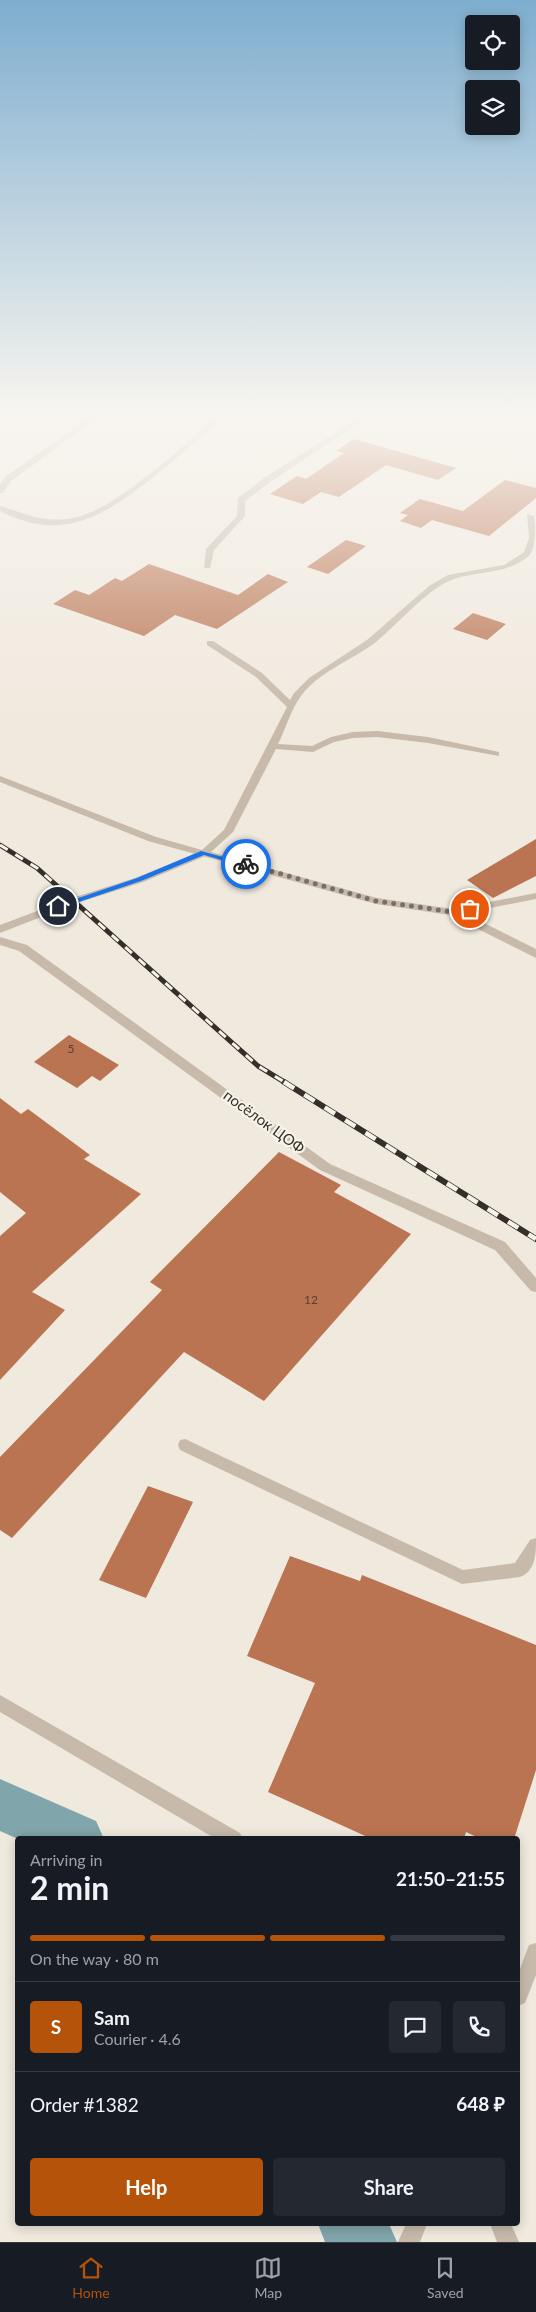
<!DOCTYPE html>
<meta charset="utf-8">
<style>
:root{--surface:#171b24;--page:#242831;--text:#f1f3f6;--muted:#9ea1a6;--line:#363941;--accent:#b45309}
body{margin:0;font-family:Lato,sans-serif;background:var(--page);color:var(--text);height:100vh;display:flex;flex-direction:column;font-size:19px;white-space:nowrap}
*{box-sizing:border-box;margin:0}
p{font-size:16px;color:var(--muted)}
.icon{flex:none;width:28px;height:28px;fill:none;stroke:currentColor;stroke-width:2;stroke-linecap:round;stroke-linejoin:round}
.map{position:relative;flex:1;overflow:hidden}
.side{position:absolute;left:15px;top:1836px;width:505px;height:390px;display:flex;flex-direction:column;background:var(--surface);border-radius:5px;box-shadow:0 2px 12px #0003}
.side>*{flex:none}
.buttons{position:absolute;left:465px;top:15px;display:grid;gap:10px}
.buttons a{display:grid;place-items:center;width:55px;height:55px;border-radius:5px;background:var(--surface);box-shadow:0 2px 12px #0003;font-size:25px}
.pin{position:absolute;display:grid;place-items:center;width:42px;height:42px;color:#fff;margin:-21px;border:2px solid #fff;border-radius:50%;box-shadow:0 1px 5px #0007}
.courier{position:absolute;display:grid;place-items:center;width:50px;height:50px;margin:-25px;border:4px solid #1a73e8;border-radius:50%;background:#fff;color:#222;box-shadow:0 1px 6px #0007}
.headline em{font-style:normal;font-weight:700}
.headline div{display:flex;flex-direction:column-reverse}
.headline{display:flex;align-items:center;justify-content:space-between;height:85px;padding:0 15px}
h1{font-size:32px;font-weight:700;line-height:38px}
.bar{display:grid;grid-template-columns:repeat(4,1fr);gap:8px 5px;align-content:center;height:60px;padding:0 15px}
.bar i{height:6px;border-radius:4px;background:var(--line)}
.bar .active{background:var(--accent)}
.bar p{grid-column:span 4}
.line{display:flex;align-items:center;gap:12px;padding:0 15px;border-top:1px solid var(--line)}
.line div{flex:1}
.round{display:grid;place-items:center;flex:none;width:52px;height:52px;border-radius:5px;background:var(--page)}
.action{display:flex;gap:10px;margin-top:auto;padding:10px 15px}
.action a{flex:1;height:58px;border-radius:5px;background:var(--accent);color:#fff;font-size:20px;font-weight:700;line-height:58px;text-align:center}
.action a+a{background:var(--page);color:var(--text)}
.dock{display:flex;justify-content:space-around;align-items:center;height:70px;border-top:1px solid var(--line);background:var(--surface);font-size:14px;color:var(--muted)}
.dock a{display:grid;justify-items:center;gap:2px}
.dock .active{color:var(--accent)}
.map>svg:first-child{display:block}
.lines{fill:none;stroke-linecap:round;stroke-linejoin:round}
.river{fill:#80a5aa;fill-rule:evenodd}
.building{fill:#ba7452}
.lane{fill:#c7baab;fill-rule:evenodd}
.street{fill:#c7baab;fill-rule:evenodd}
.rail-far1-casing{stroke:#362e2a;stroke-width:5}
.rail-casing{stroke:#362e2a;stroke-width:6}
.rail-far1{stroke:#f8f3ea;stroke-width:3;stroke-dasharray:9;stroke-linecap:butt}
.rail{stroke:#f8f3ea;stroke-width:4.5;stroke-dasharray:12;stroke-linecap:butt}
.route{fill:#1a73e8}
.done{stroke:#776f69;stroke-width:5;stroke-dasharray:0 9}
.labels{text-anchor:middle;stroke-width:4.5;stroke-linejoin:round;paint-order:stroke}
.number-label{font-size:12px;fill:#574034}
.street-label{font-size:15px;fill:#362e2a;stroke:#f8f3ea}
</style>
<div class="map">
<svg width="536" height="2242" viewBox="0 0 536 2242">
<rect width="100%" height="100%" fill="#f0e9de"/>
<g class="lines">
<path class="river" d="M 0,1779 L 96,1821 L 104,1839 L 18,1839 L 0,1831 Z
M 318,2224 L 389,2224 L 397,2242 L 325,2242 Z"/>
</g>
<path class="building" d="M 354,439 L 456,468 L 438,480 L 386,465 L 339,497 L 321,492 L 303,504 L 270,494 L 297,476 L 306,479 L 344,453 L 336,451 Z
M 505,480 L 536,488 L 536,498 L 489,536 L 432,520 L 421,528 L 400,521 L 408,515 L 400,513 L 420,499 L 463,511 Z
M 346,540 L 366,546 L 328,574 L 307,567 Z
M 149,564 L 238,595 L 268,574 L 288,582 L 217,629 L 175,615 L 144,636 L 53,604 L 75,590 L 89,595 L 115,578 L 122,581 Z
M 473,613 L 506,624 L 487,640 L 453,629 Z
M 536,839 L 536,876 L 493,898 L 467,880 Z
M 69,1035 L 119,1065 L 100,1081 L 92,1076 L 77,1088 L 34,1062 Z
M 0,1098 L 21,1114 L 28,1109 L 90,1155 L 84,1159 L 141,1194 L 32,1292 L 65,1310 L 0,1380 L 0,1236 L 26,1213 L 0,1192 Z
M 279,1152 L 341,1185 L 334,1192 L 411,1234 L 264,1401 L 184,1352 L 12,1538 L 0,1530 L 0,1457 L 162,1290 L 150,1282 Z
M 148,1486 L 193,1502 L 146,1598 L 99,1580 Z
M 290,1556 L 360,1581 L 362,1575 L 536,1645 L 536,1770 L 514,1839 L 481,1839 L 466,1832 L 464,1839 L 372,1839 L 268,1792 L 315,1683 L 247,1656 Z"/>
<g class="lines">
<path class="lane" d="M 371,410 L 379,410 L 270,482 L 245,501 L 245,516 L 214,550 L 210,568 L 204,568 L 206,549 L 237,516 L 238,498 L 264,478 Z
M 527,514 L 534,516 C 536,527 536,547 529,556 C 505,575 482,570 454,579 C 427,588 396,627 372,645 C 349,661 318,673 301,696 C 291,709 286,728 278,744 L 312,746 L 331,737 L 353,732 L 377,731 L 428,737 L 499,752 L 499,756 L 428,743 L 377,737 L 353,738 L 334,742 L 313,752 L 276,749 L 233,832 L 211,852 L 377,898 L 453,909 L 536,893 L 536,899 L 464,913 L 536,949 L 536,958 L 450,915 L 376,904 L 148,841 L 0,782 L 0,776 L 156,837 L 202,850 L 224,830 L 287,707 L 256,677 L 207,645 L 207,641 L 213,641 L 262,673 L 290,700 L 294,693 L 309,678 L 367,640 L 429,586 L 448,575 L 504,565 L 524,552 L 529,538 Z"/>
<path class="street" d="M 100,410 L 108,410 L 11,481 L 3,493 L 0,493 L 0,485 L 5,477 Z
M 222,410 L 229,410 C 211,431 188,448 167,466 C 115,508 69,547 0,511 L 0,506 C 25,513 39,522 67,519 C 112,515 188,442 222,410 Z
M 204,850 L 209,853 L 208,855 L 143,882 L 77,903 L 0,933 L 0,925 L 69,899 L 135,878 Z
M 0,937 L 27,945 L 330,1164 L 505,1242 L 536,1278 L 536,1292 L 531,1291 L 495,1250 L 320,1170 L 19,951 L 0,945 Z
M 185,1439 L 463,1570 L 515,1563 L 530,1540 L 536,1538 C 536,1553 536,1571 520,1577 L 462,1584 L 180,1450 L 178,1445 L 180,1440 Z
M 0,1695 L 240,1833 L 243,1839 L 216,1839 L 0,1712 Z
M 536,1943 L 536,1975 L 525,2003 L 518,2006 L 518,1974 L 529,1945 Z
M 406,2224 L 427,2224 L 420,2242 L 398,2242 Z
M 490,2224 L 511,2224 L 519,2242 L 497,2242 Z"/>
<defs>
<path id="rail-far1" d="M 0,845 L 37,868 L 258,1066 L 286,1083"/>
<path id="rail" d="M 284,1082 L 536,1239"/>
</defs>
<use href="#rail-far1" class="rail-far1-casing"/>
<use href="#rail" class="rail-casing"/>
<use href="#rail-far1" class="rail-far1"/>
<use href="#rail" class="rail"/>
</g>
<linearGradient id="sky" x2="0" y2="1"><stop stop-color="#7eaecf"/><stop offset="0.57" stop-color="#f8f5f0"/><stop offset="1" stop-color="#f8f5f0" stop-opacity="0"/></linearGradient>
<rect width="536" height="724" fill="url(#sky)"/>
<path class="route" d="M 201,851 L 249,864 L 246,867 L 204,855 L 141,881 L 61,908 L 55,906 L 137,878 Z"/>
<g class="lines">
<path class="done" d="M 246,864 L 376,901 L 453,912 L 470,909"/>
</g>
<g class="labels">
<g class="number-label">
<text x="71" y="1053">5</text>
<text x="311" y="1304">12</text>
</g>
<g class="street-label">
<text transform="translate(264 1122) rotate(36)" y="5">посёлок ЦОФ</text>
</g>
</g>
</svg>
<div class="buttons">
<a><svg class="icon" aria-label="locate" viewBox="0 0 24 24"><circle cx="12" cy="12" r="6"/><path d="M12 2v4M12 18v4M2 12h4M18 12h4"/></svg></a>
<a><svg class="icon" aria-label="layers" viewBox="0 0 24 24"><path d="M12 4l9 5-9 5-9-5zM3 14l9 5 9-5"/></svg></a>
</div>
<div class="pin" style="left:470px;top:909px;background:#ea580c"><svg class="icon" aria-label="bag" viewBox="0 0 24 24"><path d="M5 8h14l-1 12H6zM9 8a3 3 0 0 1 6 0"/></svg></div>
<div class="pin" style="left:58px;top:906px;background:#1f2937"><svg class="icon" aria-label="home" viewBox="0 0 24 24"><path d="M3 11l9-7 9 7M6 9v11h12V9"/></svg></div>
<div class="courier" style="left:246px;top:864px"><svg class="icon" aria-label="bike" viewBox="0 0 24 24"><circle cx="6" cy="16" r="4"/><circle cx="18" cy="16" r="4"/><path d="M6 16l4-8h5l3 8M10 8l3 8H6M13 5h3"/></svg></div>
<section class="side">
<div class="headline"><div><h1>2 min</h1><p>Arriving in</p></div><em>21:50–21:55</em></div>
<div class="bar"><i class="active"></i><i class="active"></i><i class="active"></i><i></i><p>On the way · 80 m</p></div>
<div class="line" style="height:90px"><b class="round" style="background:var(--accent);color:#fff">S</b><div><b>Sam</b><p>Courier · 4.6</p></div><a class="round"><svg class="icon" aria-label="chat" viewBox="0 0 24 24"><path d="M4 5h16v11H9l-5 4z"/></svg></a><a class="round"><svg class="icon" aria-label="phone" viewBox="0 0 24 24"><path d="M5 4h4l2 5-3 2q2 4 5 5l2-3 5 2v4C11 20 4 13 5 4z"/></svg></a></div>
<div class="line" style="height:65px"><div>Order #1382</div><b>648 ₽</b></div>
<div class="action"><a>Help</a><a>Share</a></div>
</section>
</div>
<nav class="dock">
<a class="active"><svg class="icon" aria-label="home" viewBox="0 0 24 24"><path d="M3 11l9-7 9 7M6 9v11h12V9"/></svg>Home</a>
<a><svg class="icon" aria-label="map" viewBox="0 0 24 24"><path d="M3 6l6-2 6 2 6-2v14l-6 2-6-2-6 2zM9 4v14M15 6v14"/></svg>Map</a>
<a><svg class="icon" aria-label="saved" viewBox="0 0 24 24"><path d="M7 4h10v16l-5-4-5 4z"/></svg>Saved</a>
</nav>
